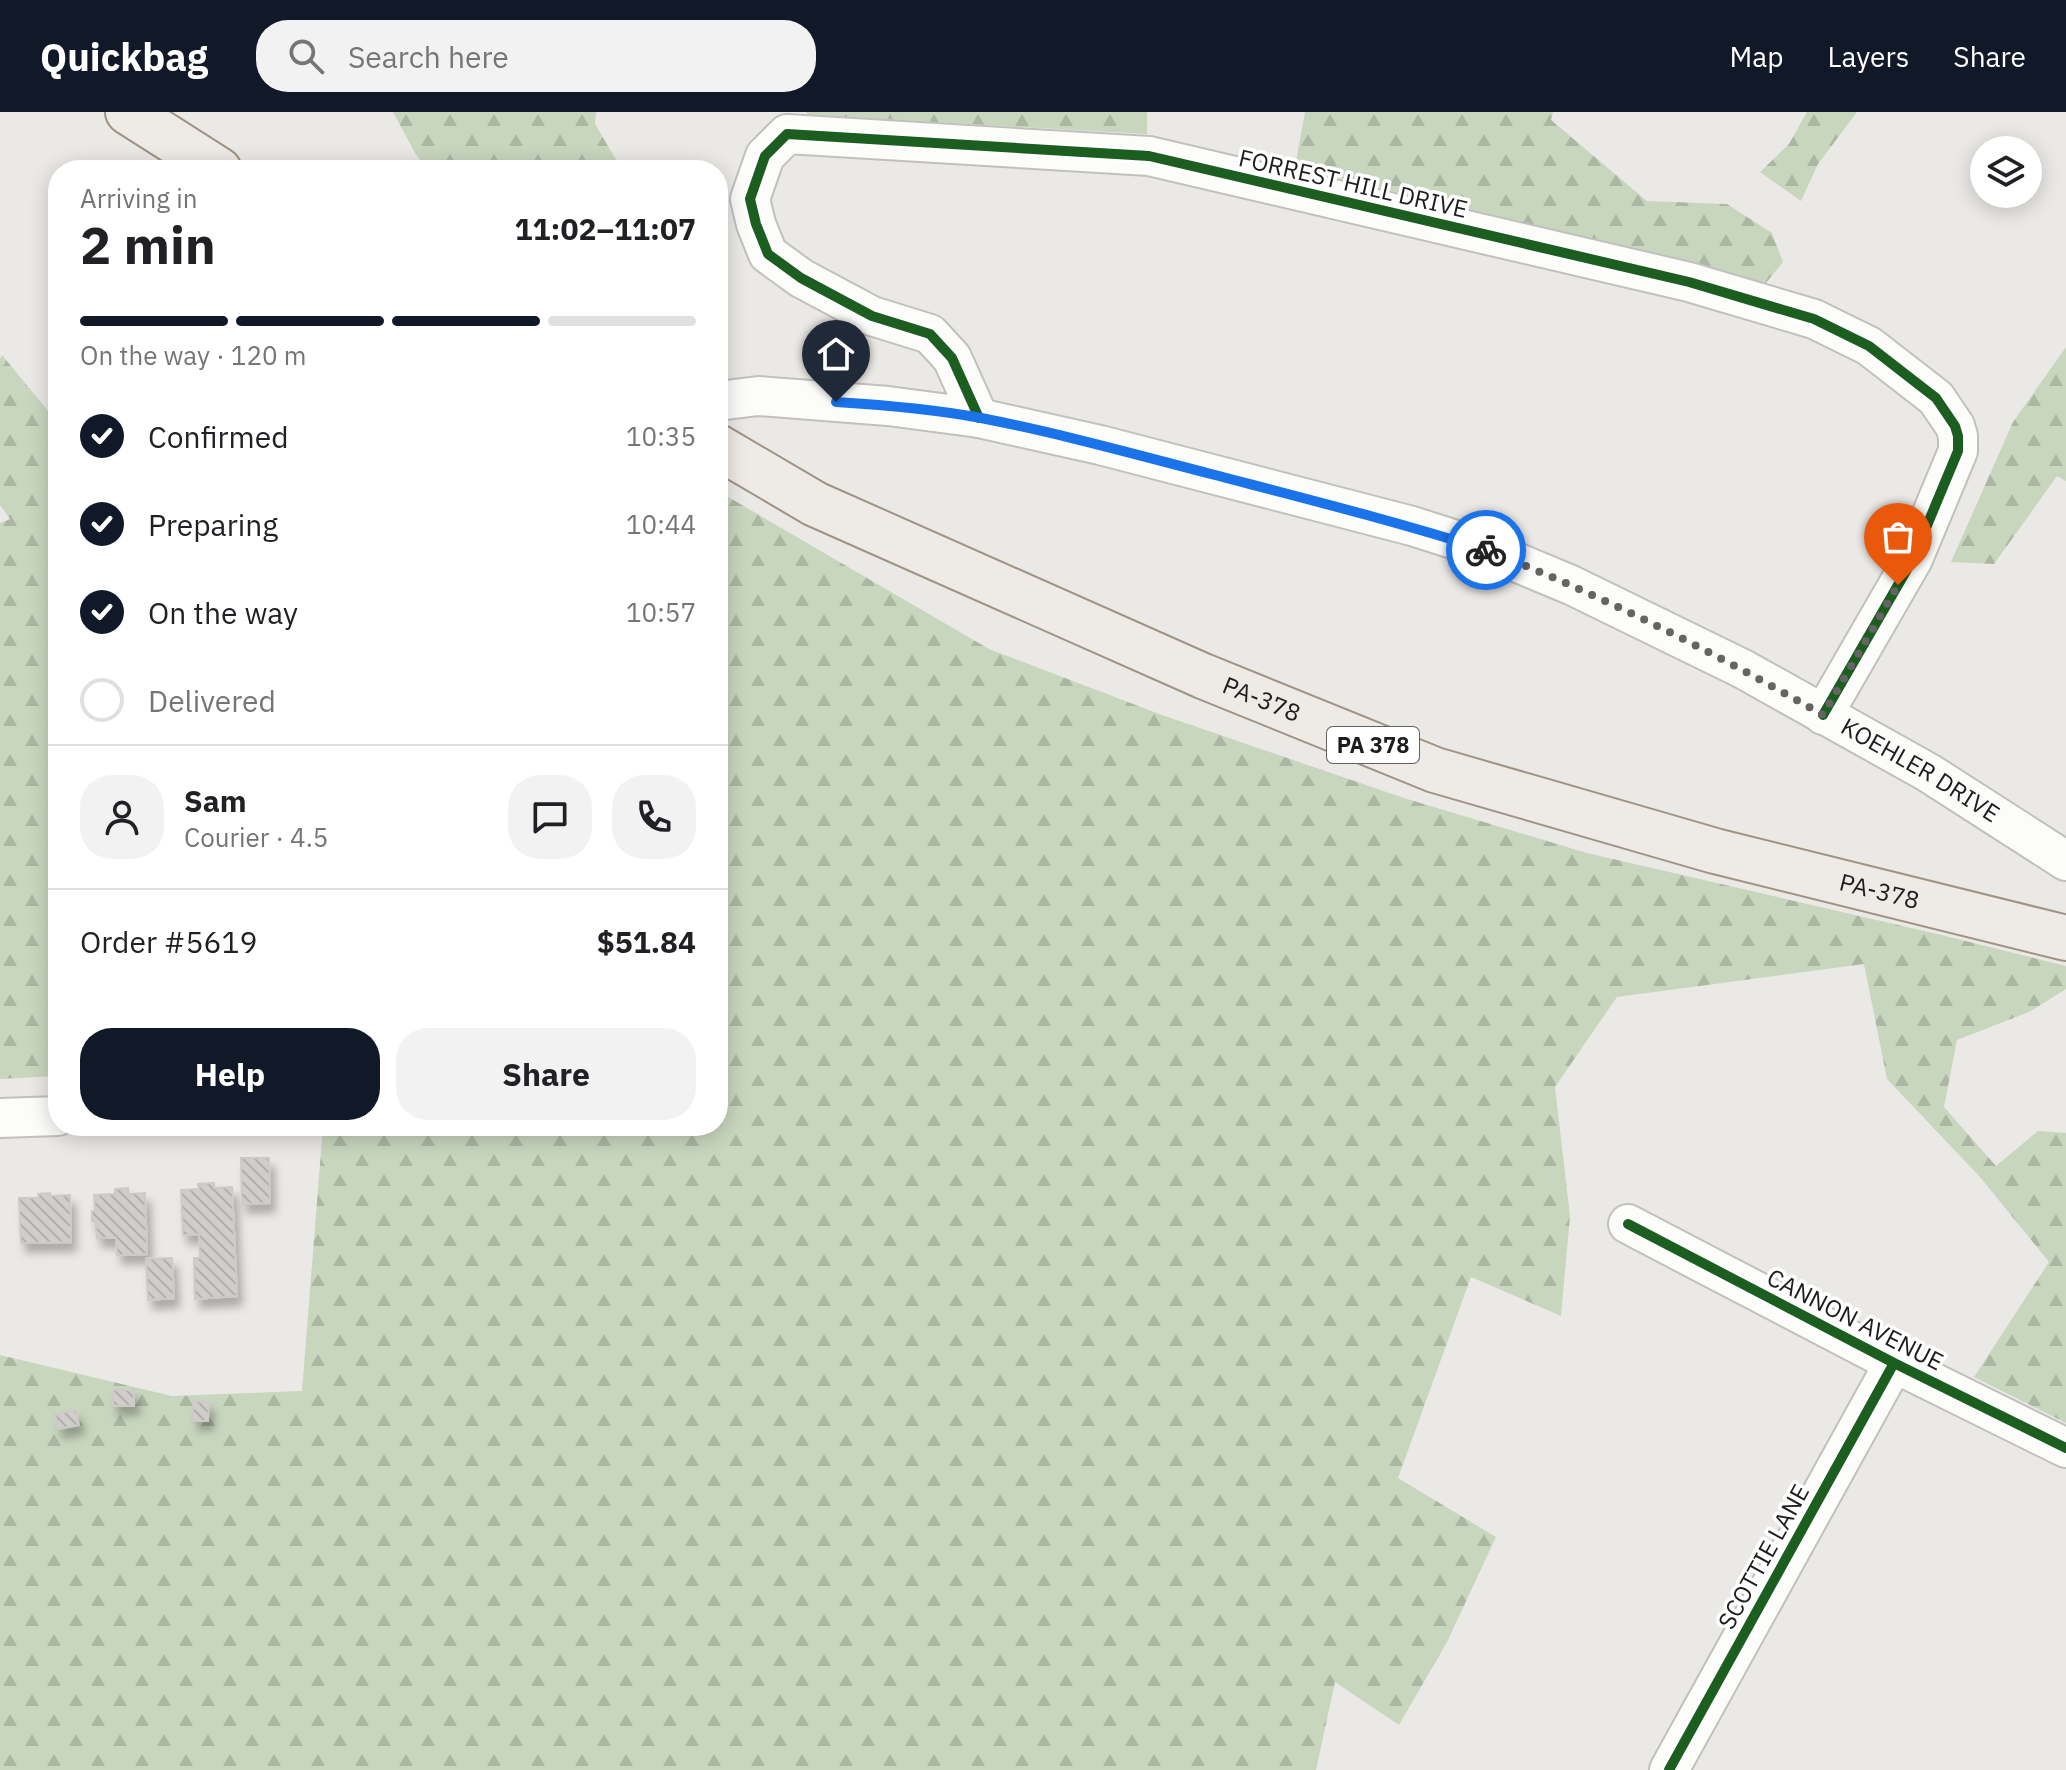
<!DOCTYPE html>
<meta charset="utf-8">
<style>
:root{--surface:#fff;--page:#f2f2f2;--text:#202124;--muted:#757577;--line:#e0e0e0;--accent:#111827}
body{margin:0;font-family:"IBM Plex Sans",sans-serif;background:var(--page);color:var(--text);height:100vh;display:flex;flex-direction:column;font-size:30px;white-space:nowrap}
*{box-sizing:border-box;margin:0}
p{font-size:26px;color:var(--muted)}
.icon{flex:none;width:44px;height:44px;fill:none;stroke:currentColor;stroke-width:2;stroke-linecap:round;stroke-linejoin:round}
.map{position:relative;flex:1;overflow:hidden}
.details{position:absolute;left:48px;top:48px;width:680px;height:976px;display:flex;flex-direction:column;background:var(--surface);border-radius:32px;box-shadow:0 4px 20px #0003}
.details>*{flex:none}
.tools{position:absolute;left:1970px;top:24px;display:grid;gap:16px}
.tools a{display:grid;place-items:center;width:72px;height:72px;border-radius:50%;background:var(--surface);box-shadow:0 4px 20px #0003;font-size:40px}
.pin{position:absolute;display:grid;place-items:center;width:68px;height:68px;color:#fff;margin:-82px -34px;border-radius:50% 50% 50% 0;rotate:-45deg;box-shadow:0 0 8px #0007}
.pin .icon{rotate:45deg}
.courier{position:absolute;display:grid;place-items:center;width:80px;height:80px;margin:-40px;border:6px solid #1a73e8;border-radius:50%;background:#fff;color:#222;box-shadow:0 2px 10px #0007}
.overview em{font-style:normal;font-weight:700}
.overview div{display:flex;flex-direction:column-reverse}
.overview{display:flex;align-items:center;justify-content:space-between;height:136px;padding:0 32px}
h1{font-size:52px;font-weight:700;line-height:60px}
.bar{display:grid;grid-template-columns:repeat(4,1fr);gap:12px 8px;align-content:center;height:96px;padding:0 32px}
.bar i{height:10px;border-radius:6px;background:var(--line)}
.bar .on{background:var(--accent)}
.bar p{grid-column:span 4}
.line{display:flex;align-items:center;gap:20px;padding:0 32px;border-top:2px solid var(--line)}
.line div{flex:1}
.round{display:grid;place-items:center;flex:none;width:84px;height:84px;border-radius:32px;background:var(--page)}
ol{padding:0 32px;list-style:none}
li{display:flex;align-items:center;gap:24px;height:88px}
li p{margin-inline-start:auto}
li .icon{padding:8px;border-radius:50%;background:var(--accent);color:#fff;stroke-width:4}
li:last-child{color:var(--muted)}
li i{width:44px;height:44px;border:4px solid var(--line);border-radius:50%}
.action{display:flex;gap:16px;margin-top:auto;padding:16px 32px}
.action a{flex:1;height:92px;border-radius:32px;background:var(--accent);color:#fff;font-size:32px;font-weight:700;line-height:92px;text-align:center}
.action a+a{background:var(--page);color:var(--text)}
header{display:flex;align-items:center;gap:48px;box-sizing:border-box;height:112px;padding:0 40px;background:var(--accent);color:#fff}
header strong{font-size:38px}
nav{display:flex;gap:44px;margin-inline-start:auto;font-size:28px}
.search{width:560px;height:72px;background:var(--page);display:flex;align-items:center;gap:20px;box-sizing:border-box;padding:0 28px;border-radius:32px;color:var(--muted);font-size:30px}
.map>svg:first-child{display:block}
.forest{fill:url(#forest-firs)}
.building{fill:url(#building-back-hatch);stroke:#cecac7;stroke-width:2;filter:url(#shadow)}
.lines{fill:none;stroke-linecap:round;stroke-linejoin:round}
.minor-casing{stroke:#c1c0be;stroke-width:42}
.primary-casing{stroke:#9e9385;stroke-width:48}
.minor{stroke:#fcfcfb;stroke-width:38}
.primary{stroke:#eeeae5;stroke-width:44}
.cycleway-casing{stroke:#fff;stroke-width:15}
.cycleway{stroke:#1b5e20;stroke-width:10}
.done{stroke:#656463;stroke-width:8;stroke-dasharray:0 14.4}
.route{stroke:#1a73e8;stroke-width:10}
.labels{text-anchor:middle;stroke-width:7;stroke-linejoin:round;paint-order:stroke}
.shield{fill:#fff;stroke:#616161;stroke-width:2}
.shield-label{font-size:22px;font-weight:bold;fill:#1d1d1d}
.street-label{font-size:24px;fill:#1d1d1d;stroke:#fff}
</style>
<header>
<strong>Quickbag</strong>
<div class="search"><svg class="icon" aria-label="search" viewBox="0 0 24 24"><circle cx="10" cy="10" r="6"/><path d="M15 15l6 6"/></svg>Search here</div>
<nav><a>Map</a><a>Layers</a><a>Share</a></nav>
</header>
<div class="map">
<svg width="2066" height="1658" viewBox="0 0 2066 1658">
<defs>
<pattern id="forest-firs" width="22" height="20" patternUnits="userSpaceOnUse" patternTransform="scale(2)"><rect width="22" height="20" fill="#c9d6be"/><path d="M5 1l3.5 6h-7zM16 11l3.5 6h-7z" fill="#acb7a3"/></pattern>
<pattern id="building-back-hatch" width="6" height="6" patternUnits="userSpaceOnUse" patternTransform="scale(2)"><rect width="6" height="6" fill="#d0cdcb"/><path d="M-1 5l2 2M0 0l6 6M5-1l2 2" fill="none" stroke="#b2b0ae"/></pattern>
<filter id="shadow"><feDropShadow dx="5" dy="9" stdDeviation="4" flood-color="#0004"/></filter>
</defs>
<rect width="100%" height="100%" fill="#ebe9e6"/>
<path class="forest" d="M 393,0 L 596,0 L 595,12 L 622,58 L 427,58 L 415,41 Z
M 806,0 L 1147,0 L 1147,22 L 808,3 Z
M 1305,0 L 1553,0 L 1551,8 L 1647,89 L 1727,92 L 1772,121 L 1783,150 L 1761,177 L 1685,151 L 1295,55 Z
M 1807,0 L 1857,0 L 1818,52 L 1801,89 L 1760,60 L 1789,32 Z
M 2066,235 L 2066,369 L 2057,364 L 1994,452 L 1951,450 L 2013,310 Z
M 2,243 L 58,311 L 58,964 L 0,967 L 0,411 L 10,407 L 0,393 L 0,247 Z
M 718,379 L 989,537 L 1162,603 L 1404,686 L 1587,741 L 1933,821 L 2066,854 L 2066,877 L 2029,900 L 1957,928 L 1944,995 L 1996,1054 L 2038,1019 L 2066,1021 L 2066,1311 L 1974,1265 L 2049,1150 L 1980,1065 L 1887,967 L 1864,852 L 1617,885 L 1555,975 L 1570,1104 L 1561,1204 L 1471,1165 L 1398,1366 L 1496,1425 L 1447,1530 L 1399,1613 L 1335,1570 L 1316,1658 L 0,1658 L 0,1243 L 172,1284 L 302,1279 L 323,1014 L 718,1014 Z"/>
<path class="building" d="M 241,1046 L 269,1046 L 270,1091 L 242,1092 Z
M 214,1071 L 214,1076 L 232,1075 L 237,1184 L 195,1187 L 194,1146 L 200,1146 L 199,1122 L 183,1123 L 181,1078 L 199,1077 L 198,1072 Z
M 128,1076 L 129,1082 L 145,1081 L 147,1142 L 117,1143 L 116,1126 L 97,1126 L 95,1109 L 92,1109 L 92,1099 L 95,1099 L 94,1083 L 115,1082 L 115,1077 Z
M 50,1081 L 50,1084 L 70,1083 L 71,1130 L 21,1131 L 19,1086 L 39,1086 L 38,1082 Z
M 172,1146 L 174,1186 L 148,1188 L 146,1147 Z
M 113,1278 L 134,1278 L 134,1294 L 113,1294 Z
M 193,1289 L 209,1290 L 208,1309 L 193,1309 Z
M 76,1298 L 79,1313 L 58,1317 L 55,1302 Z"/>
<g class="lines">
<defs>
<g id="minor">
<path id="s1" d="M 718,289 L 758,284 L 888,294 L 979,306 L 1100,333 L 1412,414 L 1487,438 L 1571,473 L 1743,557 L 1929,661 L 2066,749"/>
<path d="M 979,306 L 952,246 L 930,222 L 872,204 L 801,166 L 768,142 L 756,112 L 750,87 L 765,44 L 787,22 L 1149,44 L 1689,170 L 1814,207 L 1869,234 L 1936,286 L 1955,314 L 1958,324 L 1958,339 L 1913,447 L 1823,603"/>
<path d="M 0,1006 L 58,1004"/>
<path d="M 1628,1112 L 1894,1251 L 2066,1336"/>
<path d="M 1669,1658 L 1894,1251"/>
</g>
<g id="primary">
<path d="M 128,0 L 219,58"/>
<path id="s2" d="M 718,335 L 815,392 L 1203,564 L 1435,658 L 1715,739 L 2066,826"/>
</g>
</defs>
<use href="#minor" class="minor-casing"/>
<use href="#primary" class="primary-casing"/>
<use href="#minor" class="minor"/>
<use href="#primary" class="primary"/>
<defs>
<path id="cycleway" d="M 979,306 L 952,246 L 930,222 L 872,204 L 801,166 L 768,142 L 756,112 L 750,87 L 765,44 L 787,22 L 1149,44 L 1689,170 L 1814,207 L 1869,234 L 1936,286 L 1955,314 L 1958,324 L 1958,339 L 1913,447 L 1823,603
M 1628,1112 L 1894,1251 L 2066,1336
M 1669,1658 L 1894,1251"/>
</defs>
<use href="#cycleway" class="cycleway-casing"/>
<use href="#cycleway" class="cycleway"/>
</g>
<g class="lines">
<path class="done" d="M 1486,438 C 1602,483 1715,541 1823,603 L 1898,473"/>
<path class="route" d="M 836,290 C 884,293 933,297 981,306 C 1058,321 1134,342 1211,362 C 1303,386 1395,409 1486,438"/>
</g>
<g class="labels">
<rect class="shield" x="1327" y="615" width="92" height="36" rx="6"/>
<g class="shield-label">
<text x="1373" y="641">PA 378</text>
</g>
<g class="street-label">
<text transform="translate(1353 72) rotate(13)" y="8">FORREST HILL DRIVE</text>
<text dy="8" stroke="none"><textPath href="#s2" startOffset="600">PA-378</textPath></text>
<text dy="8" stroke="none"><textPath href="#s1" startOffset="1274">KOEHLER DRIVE</textPath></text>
<text dy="8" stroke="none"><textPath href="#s2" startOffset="1248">PA-378</textPath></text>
<text transform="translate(1855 1208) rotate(27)" y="8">CANNON AVENUE</text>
<text transform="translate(1764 1445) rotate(-61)" y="8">SCOTTIE LANE</text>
</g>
</g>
</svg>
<div class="tools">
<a><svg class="icon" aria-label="layers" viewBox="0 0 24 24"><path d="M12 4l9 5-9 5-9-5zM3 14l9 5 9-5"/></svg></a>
</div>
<div class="pin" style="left:1898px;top:473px;background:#ea580c"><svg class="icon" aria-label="bag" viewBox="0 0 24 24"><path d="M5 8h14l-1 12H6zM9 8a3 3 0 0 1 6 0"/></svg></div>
<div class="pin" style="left:836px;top:290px;background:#1f2937"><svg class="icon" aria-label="home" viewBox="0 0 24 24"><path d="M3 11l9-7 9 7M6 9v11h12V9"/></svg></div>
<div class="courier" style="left:1486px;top:438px"><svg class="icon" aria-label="bike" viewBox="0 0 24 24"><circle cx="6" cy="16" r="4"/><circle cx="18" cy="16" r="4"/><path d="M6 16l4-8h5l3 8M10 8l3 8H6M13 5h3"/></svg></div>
<section class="details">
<div class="overview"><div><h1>2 min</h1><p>Arriving in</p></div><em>11:02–11:07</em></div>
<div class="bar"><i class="on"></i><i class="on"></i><i class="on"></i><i></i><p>On the way · 120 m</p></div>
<ol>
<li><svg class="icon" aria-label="check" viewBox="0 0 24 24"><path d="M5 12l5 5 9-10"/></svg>Confirmed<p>10:35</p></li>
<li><svg class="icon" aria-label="check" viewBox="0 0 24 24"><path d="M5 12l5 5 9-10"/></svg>Preparing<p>10:44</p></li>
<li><svg class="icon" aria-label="check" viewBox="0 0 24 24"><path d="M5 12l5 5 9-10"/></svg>On the way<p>10:57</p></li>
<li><i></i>Delivered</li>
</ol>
<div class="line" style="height:144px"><a class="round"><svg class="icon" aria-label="person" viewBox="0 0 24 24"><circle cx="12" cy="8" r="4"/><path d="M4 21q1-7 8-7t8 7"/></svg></a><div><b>Sam</b><p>Courier · 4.5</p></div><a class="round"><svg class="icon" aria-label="chat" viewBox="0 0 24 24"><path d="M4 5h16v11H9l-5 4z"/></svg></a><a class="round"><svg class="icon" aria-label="phone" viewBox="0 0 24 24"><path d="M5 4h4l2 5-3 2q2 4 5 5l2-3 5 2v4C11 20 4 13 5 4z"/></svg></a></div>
<div class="line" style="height:104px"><div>Order #5619</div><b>$51.84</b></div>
<div class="action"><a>Help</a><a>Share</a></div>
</section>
</div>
